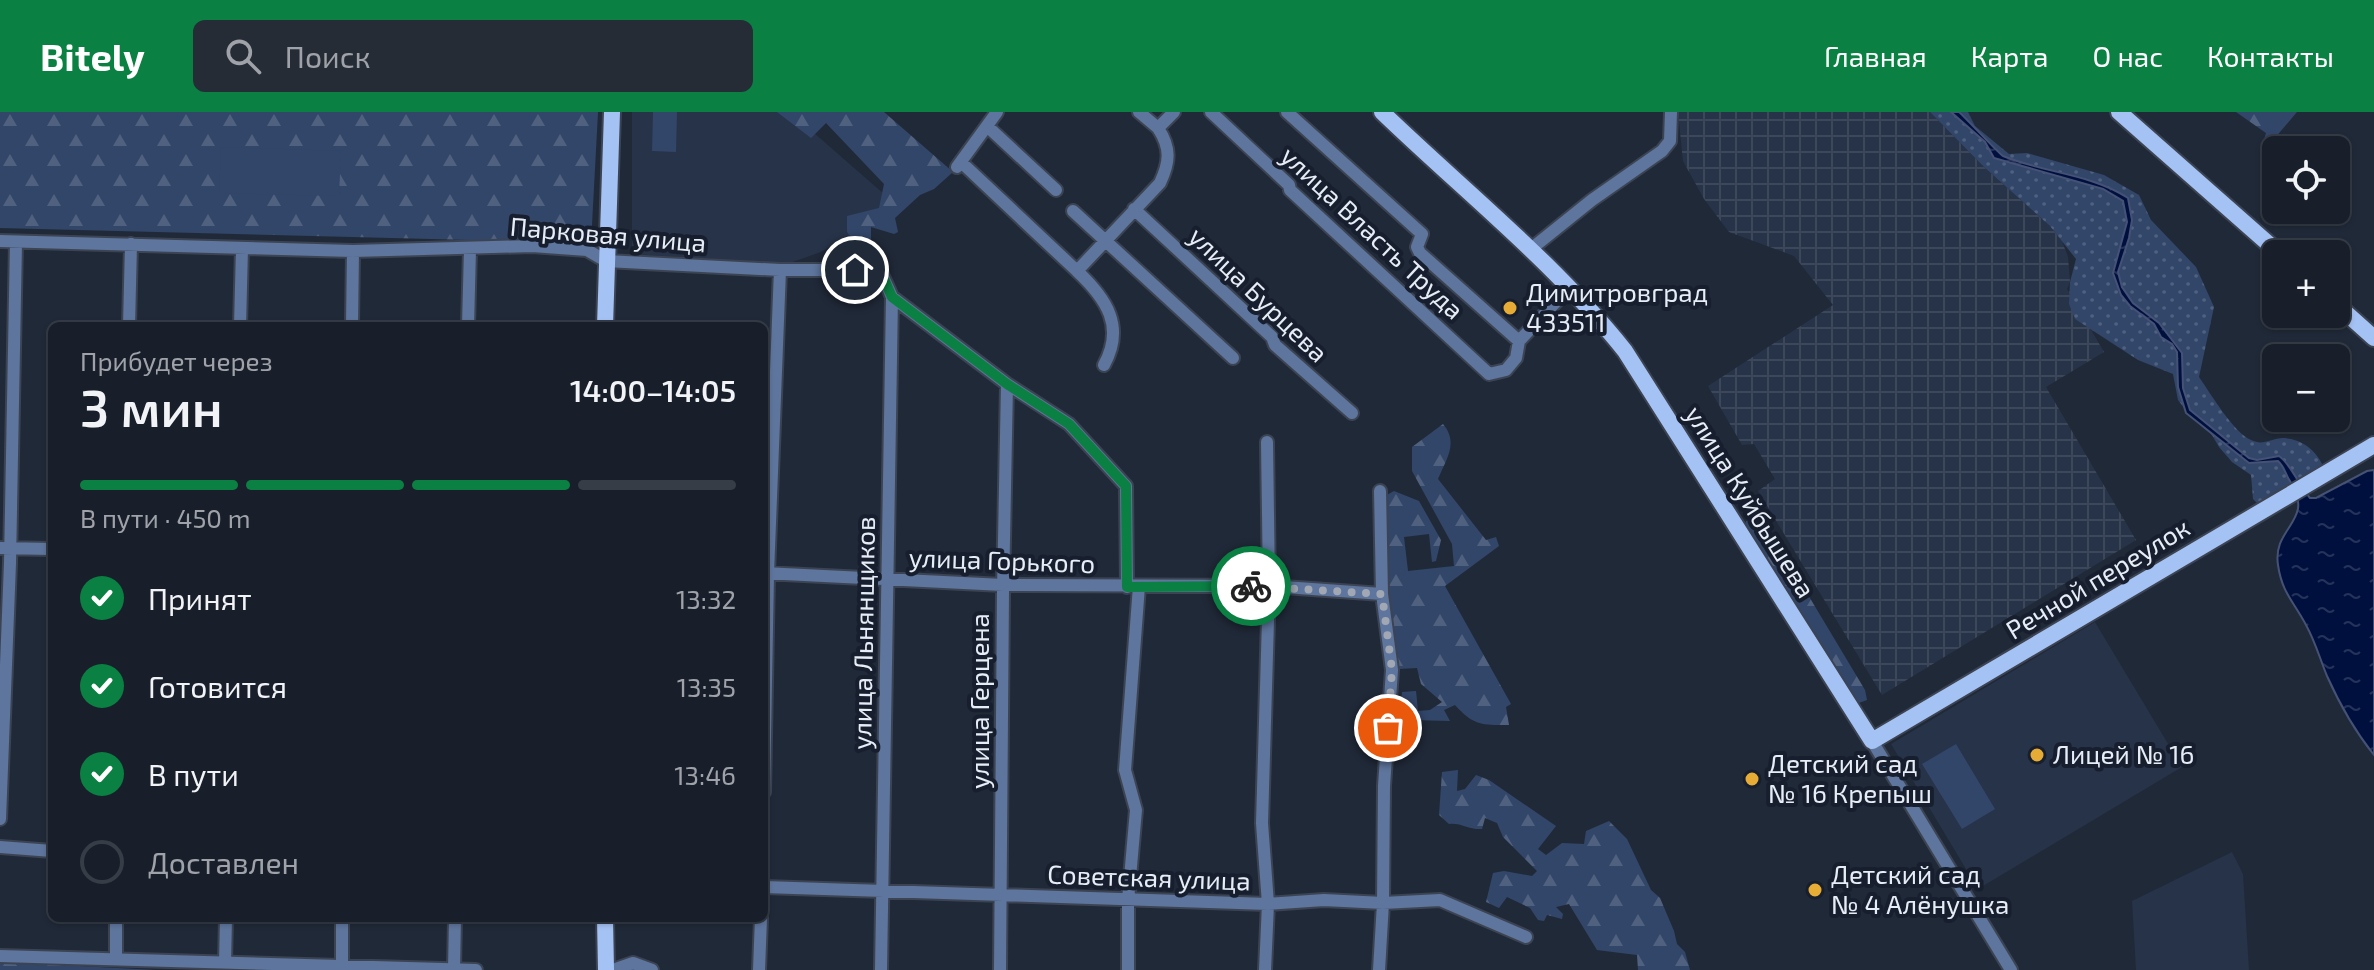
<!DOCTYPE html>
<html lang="ru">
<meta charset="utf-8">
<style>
:root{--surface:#181f2a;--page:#252c36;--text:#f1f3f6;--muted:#9fa2a8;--line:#363d47;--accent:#0b8043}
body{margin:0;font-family:"Exo 2",sans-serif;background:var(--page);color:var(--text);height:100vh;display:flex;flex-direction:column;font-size:30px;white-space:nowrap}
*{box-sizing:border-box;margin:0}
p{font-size:26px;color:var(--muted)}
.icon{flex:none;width:44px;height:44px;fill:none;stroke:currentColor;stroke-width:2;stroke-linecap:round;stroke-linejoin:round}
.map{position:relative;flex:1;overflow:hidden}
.details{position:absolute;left:48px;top:210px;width:720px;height:600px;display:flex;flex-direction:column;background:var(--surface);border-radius:12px;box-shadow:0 2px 6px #0004,0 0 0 2px var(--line)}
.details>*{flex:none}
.buttons{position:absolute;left:2262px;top:24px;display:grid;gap:16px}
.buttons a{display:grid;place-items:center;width:88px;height:88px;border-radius:12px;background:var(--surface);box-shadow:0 2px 6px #0004,0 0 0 2px var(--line);font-size:40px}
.pin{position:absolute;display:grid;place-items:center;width:68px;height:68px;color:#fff;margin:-34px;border:4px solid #fff;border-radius:50%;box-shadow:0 2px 8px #0007}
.courier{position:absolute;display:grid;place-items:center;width:80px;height:80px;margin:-40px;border:6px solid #0b8043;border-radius:50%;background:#fff;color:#222;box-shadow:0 2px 10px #0007}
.overview em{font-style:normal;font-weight:600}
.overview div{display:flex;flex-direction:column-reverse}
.overview{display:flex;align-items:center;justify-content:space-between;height:136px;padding:0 32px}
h1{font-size:52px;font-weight:600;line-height:60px}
.bar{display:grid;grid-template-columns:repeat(4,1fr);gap:12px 8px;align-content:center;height:96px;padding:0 32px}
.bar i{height:10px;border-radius:6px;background:var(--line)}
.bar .selected{background:var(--accent)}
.bar p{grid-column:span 4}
ol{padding:0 32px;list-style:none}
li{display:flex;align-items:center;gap:24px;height:88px}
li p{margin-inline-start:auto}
li .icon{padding:8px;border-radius:50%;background:var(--accent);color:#fff;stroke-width:4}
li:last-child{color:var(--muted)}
li i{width:44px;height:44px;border:4px solid var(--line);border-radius:50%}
header{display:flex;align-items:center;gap:48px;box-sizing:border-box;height:112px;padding:0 40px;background:var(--accent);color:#fff}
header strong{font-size:38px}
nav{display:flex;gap:44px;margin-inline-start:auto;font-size:28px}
.search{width:560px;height:72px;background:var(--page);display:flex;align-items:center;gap:20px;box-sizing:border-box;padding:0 28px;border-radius:12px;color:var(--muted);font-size:30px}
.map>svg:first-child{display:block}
.built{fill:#273348}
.industrial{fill:url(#industrial-grid)}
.grass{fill:url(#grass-dots)}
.forest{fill:url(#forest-firs)}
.pitch{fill:#32466a}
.water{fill:url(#water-ripples);stroke:#455276;stroke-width:2}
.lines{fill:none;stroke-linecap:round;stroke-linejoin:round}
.minor-casing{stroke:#3c4453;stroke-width:16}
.major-casing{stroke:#3c4453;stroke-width:20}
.minor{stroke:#5e759d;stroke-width:12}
.major{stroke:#a5c2f4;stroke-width:16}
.done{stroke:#a1a8b4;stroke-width:8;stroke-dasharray:0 14.4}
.route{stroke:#0b8043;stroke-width:10}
.poi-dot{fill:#e6ac36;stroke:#171f2e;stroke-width:3}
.labels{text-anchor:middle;stroke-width:8;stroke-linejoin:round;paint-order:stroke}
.street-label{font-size:26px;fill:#e7edf7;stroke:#171f2e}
.poi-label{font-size:26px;fill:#e7edf7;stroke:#171f2e;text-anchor:start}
</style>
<header>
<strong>Bitely</strong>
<div class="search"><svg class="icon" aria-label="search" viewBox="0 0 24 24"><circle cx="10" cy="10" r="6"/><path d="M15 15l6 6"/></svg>Поиск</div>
<nav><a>Главная</a><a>Карта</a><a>О нас</a><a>Контакты</a></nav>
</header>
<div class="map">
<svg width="2374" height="858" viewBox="0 0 2374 858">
<defs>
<pattern id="industrial-grid" width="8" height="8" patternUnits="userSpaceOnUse" patternTransform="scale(2)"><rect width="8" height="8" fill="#273348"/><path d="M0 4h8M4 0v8" fill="none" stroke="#3c475a"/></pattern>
<pattern id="grass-dots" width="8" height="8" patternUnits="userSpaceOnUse" patternTransform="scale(2)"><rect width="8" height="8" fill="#32466a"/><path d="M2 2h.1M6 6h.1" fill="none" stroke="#506180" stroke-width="1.8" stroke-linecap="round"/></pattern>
<pattern id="forest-firs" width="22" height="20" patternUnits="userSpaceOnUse" patternTransform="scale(2)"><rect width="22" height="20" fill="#32466a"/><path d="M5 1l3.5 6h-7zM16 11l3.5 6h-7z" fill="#506180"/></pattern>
<pattern id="water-ripples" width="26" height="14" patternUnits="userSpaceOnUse" patternTransform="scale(2)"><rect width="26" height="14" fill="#00103e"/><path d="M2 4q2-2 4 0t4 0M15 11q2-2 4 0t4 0" fill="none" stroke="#25335b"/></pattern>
</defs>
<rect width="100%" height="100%" fill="#202938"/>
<path class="built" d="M 632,0 L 790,0 L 892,89 L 869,112 L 821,140 L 787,152 L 632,142 Z
M 2095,510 L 2182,655 L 1978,777 L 1891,632 Z
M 2232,740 L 2243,762 L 2249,858 L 2136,858 L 2132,789 Z"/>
<path class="industrial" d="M 1678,0 L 1930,0 L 1984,55 L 2050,114 L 2062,129 L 2068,145 L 2070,170 L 2067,177 L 2104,240 L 2046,275 L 2136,428 L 1882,583 L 1758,379 L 1775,367 L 1754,332 L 1742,333 L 1708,274 L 1833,193 L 1794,144 L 1729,120 L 1704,87 L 1683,49 Z"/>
<path class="grass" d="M 1930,0 L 1968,0 L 1975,14 L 2009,42 L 2027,41 L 2104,63 L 2139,83 L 2151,108 L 2196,155 L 2214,195 L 2199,265 C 2211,282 2233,320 2251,328 C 2263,334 2270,327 2282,326 C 2300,326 2315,337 2322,352 L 2308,371 L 2259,393 L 2253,387 L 2251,363 L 2232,350 L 2219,335 L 2212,323 L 2191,305 L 2178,288 L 2173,262 L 2138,248 L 2075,207 L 2069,192 L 2070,170 L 2076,147 L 2050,114 L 1984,55 Z"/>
<path class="forest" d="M 0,0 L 598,0 L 591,131 L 0,116 Z
M 777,0 L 884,0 L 953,60 L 934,77 L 920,83 L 895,106 L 898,120 L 894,122 L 871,115 L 871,130 L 860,138 L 847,120 L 847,104 L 879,96 L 884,72 L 826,11 L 811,26 Z
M 2236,0 L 2297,0 L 2269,33 L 2263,31 L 2266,21 Z
M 1443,312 C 1459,331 1446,347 1438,367 L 1486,428 L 1496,425 L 1499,434 L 1445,474 L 1511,592 L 1506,595 L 1509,613 C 1482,613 1474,614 1455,593 L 1444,598 L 1450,609 L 1413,608 L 1400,603 L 1402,580 L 1416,579 L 1418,599 L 1430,598 L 1442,590 L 1421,572 L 1417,556 L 1399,557 L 1387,480 L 1385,384 L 1394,379 L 1419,389 L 1441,428 L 1436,449 L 1432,450 L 1429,422 L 1404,425 L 1408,459 L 1454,454 L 1452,432 L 1412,359 L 1412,335 Z
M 1746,409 L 1765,411 L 1865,578 L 1867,588 L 1856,592 L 1745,416 Z
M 1458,658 L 1457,679 L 1465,677 L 1476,663 L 1489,668 L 1556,714 L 1538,737 L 1546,743 L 1562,731 L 1584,732 L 1586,719 L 1609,709 L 1627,727 L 1651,778 L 1660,786 L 1674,819 L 1677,832 L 1685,840 L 1690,858 L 1638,858 L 1637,843 L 1597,838 L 1569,792 L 1556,795 L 1563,802 L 1562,807 L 1547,803 L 1544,809 L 1538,808 L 1530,796 L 1507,785 L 1499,796 L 1486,790 L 1493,761 L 1504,759 L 1532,764 L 1537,759 L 1503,725 L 1497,711 L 1485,706 L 1482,717 C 1469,718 1460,710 1449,712 L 1439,703 L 1442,660 Z
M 0,850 L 156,858 L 0,858 Z"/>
<path class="pitch" d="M 653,0 L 677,0 L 676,40 L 652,39 Z
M 221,35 L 341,39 L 339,84 L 219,81 Z
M 1956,632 L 1995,697 L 1962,717 L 1922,652 Z"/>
<path class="water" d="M 1951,0 L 1959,0 C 1968,8 1999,42 2003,44 C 2044,61 2092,62 2128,86 L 2132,108 L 2129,126 L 2118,160 L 2122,175 L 2133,191 L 2159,211 L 2182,241 L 2183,276 L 2190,298 L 2249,346 L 2257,348 L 2279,344 C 2291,352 2299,374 2310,386 L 2316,386 L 2367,359 L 2374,358 L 2374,643 C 2354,618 2340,593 2327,564 C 2320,547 2315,529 2306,513 C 2294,490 2282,481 2278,453 C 2272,414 2316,410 2290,369 C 2285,362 2285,355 2278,349 L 2249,351 L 2186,301 L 2178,275 L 2177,240 L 2172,232 L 2161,225 L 2154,212 L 2130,194 L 2121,183 L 2113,161 L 2127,110 L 2123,89 L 2103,77 L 1994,46 L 1985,30 Z"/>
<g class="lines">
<defs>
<path id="minor" d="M 1139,0 L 1158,16 L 1174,0
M 1211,0 L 1289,73 L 1290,78 L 1489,262 L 1506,258 L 1516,246 L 1519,229 L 1570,175
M 1287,0 L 1422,122 L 1417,135 L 1420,141 L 1519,229
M 987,14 L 1056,78
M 961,50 L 1077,159 L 1160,71 C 1170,50 1171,36 1158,16
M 957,55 L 997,0
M 1134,97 L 1272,225 L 1275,233 L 1352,301
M 1073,99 L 1233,246
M 0,129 L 353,139 L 532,134 L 587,138 L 606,149 L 780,158 L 880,158 L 892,185 L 1007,272 L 1069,312 L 1126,374 L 1127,475
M 1531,137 L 1592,88 L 1662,39 L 1670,29 L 1671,0
M 1077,159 C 1107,187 1125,215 1104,253
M 129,214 L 131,132
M 240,214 L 242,136
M 352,214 L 353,139
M 468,214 L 470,137
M 0,436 L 52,437
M 764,461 L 1003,473 L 1269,474 L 1382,482
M 1872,629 L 2011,858
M 764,680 L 768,461 L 780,158
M 0,707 L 10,451 L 16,130
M 0,735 L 52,739
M 764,775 L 1268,792 L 1324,788 L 1383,791 L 1440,788 L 1526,825
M 0,844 L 476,858
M 116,846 L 116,806
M 225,851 L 226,806
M 342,854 L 342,806
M 454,857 L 455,806
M 613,858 L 633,851 L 652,858
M 759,858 L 761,806
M 881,858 L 892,185
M 1000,858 L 1003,479 L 1007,272
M 1128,858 L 1128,788 L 1136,698 L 1125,658 L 1139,474
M 1265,858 L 1268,792 L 1262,711 L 1269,474 L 1267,330
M 1379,858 L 1383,791 L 1384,674 L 1392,558 L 1382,482 L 1380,379"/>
<path id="major" d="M 1382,0 C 1464,79 1554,150 1625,239 L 1872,629 L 2374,333
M 2119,0 L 2280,142
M 2336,192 L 2374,226
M 605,214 L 612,0
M 605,806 L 606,858"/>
</defs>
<use href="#minor" class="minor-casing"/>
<use href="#major" class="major-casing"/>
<use href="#minor" class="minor"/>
<use href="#major" class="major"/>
</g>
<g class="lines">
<path class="done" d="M 1251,474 L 1382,482 L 1392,558 L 1388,616"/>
<path class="route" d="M 855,158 L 880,158 L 892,185 L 1007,272 L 1069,312 L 1126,374 L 1127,475 L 1251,474"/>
</g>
<g class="poi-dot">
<circle cx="1510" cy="196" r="8"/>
<circle cx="2037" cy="643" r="8"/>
<circle cx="1752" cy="667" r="8"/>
<circle cx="1815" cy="778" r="8"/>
</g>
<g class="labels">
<g class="street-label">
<text transform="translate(1372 121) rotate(43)" y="9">улица Власть Труда</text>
<text transform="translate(608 123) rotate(5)" y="9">Парковая улица</text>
<text transform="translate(1258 183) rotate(44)" y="9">улица Бурцева</text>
<text transform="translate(1750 390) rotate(58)" y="9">улица Куйбышева</text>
<text transform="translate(1002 449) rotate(2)" y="9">улица Горького</text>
<text transform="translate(2098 467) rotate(-31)" y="9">Речной переулок</text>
<text transform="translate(864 521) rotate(-89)" y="9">улица Льнянщиков</text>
<text transform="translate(980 589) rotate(-90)" y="9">улица Герцена</text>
<text transform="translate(1149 766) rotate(2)" y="9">Советская улица</text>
</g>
<g class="poi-label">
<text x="1526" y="190">Димитровград<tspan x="1526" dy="30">433511</tspan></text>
<text x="2053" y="652">Лицей № 16</text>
<text x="1768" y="661">Детский сад<tspan x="1768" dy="30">№ 16 Крепыш</tspan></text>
<text x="1831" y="772">Детский сад<tspan x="1831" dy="30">№ 4 Алёнушка</tspan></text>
</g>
</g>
</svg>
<div class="buttons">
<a><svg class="icon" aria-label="locate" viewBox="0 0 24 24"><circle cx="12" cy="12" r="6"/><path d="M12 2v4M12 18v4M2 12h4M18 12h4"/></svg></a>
<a>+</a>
<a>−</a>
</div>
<div class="pin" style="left:1388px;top:616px;background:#ea580c"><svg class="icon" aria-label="bag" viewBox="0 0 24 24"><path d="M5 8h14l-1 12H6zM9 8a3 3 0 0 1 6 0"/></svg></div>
<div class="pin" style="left:855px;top:158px;background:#1f2937"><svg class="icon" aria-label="home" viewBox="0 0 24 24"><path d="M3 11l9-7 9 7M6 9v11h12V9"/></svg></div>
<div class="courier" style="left:1251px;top:474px"><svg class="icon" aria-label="bike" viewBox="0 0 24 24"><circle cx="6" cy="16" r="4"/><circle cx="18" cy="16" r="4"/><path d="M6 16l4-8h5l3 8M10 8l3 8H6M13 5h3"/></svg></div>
<section class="details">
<div class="overview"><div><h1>3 мин</h1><p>Прибудет через</p></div><em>14:00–14:05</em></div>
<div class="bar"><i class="selected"></i><i class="selected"></i><i class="selected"></i><i></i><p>В пути · 450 m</p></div>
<ol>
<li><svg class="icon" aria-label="check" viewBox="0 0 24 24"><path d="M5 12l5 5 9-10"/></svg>Принят<p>13:32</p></li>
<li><svg class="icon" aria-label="check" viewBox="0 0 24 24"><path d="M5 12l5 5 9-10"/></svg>Готовится<p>13:35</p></li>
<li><svg class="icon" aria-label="check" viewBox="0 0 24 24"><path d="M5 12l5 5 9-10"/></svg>В пути<p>13:46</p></li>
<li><i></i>Доставлен</li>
</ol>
</section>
</div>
